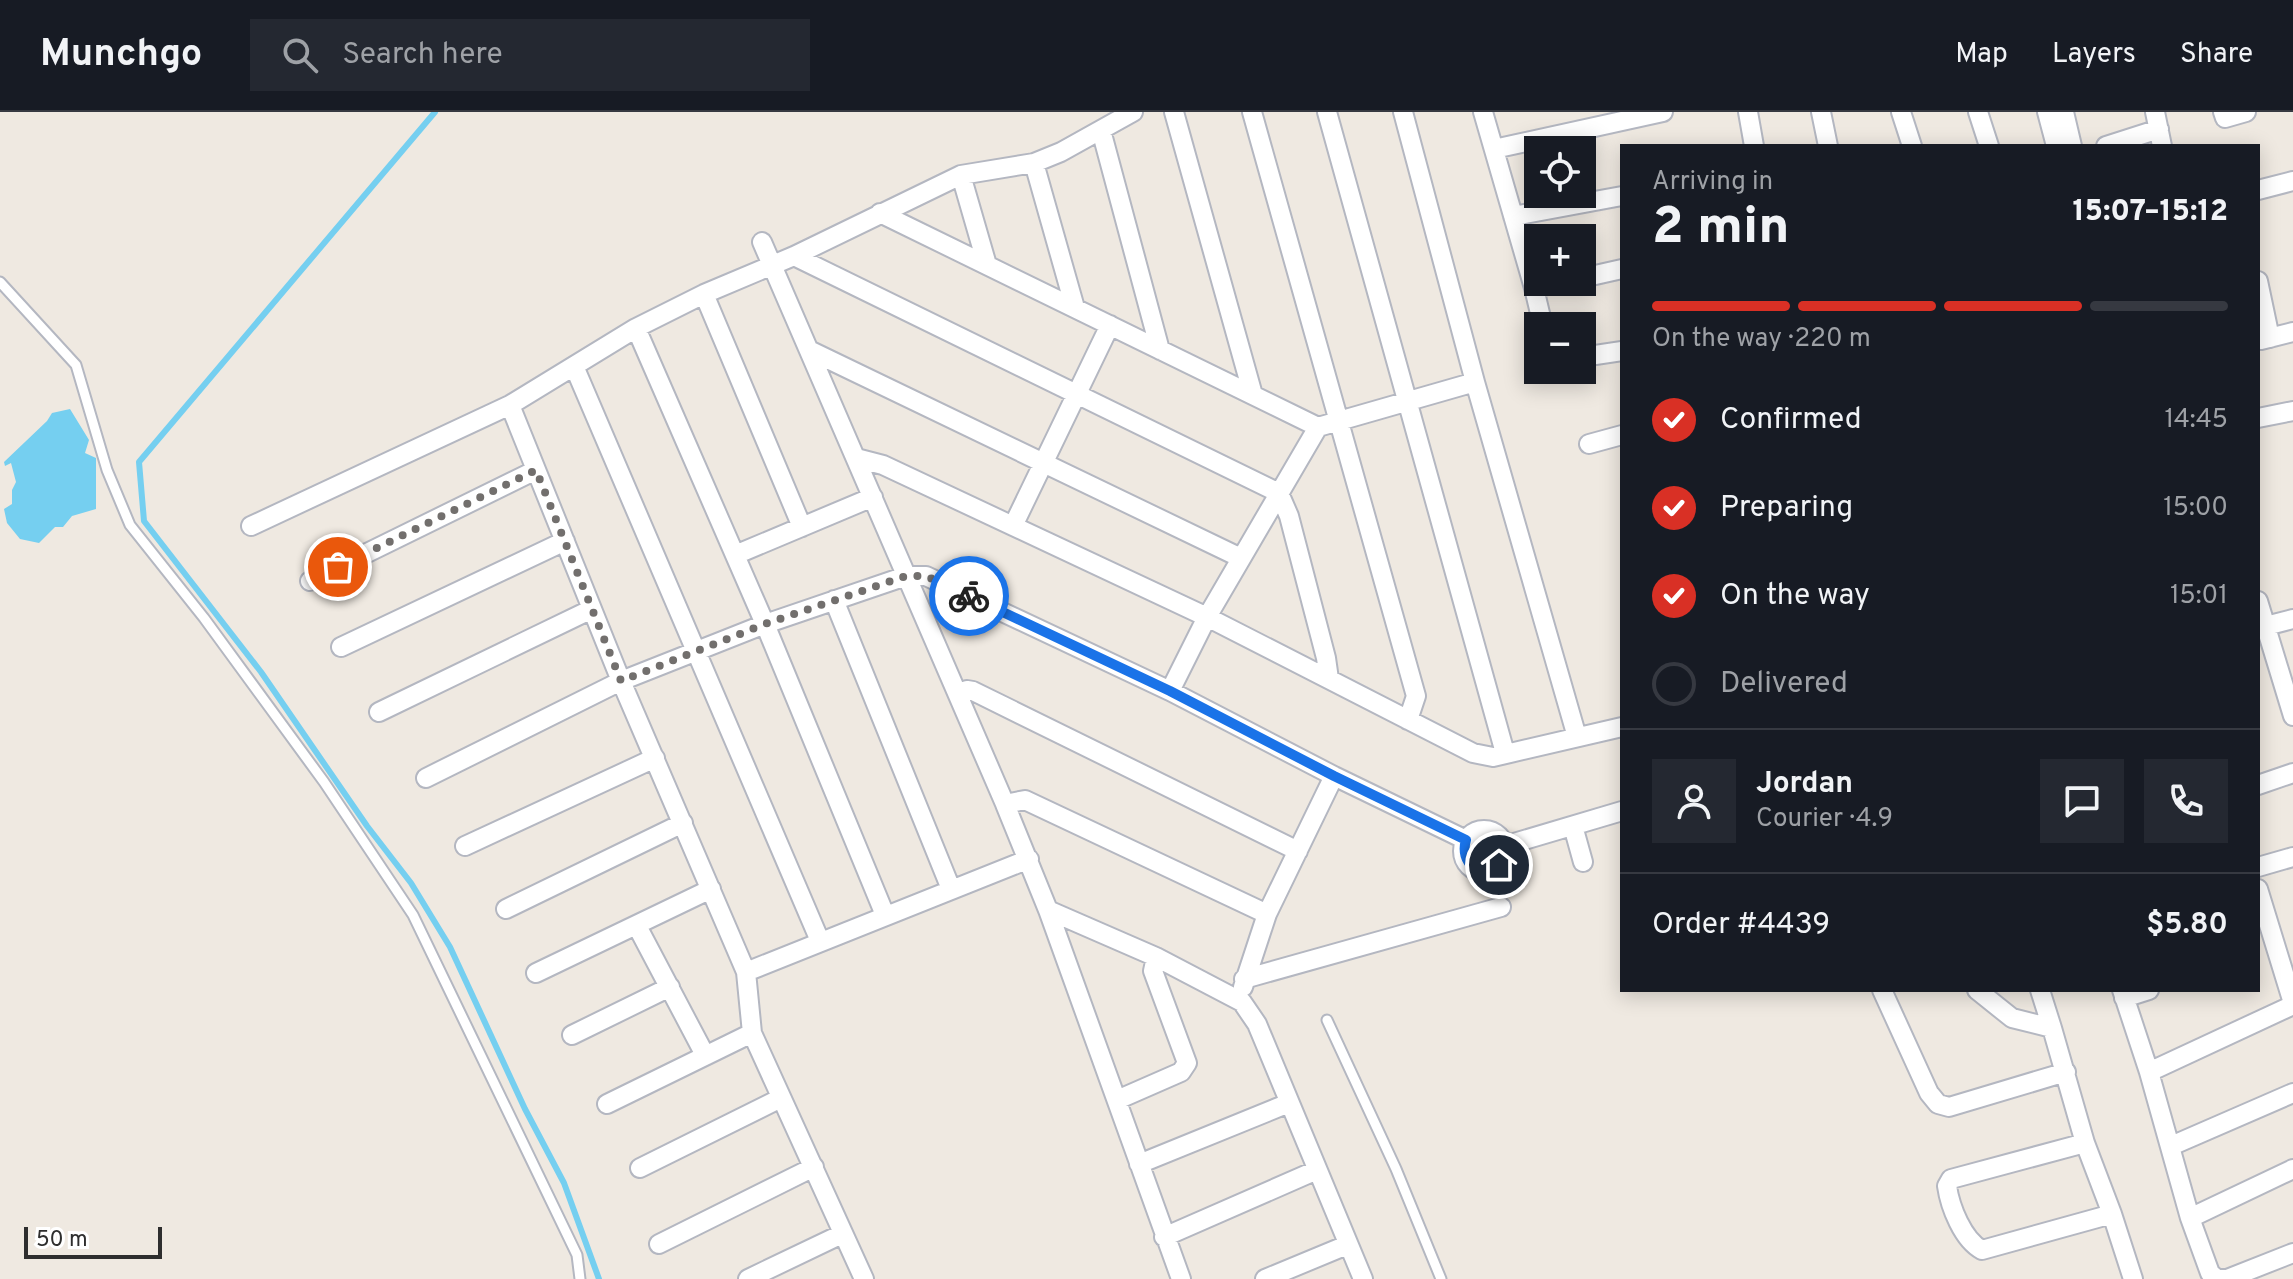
<!DOCTYPE html>
<meta charset="utf-8">
<style>
:root{--surface:#171b24;--page:#242831;--text:#f1f3f6;--muted:#9ea1a6;--line:#363941;--accent:#d93025}
body{margin:0;font-family:Overpass,sans-serif;background:var(--page);color:var(--text);height:100vh;display:flex;flex-direction:column;font-size:30px;white-space:nowrap}
*{box-sizing:border-box;margin:0}
p{font-size:26px;color:var(--muted)}
.icon{flex:none;width:44px;height:44px;fill:none;stroke:currentColor;stroke-width:2;stroke-linecap:round;stroke-linejoin:round}
.map{position:relative;flex:1;overflow:hidden}
.panel{position:absolute;left:1620px;top:32px;width:640px;height:848px;display:flex;flex-direction:column;background:var(--surface);border-radius:0px;box-shadow:0 4px 20px #0003}
.panel>*{flex:none}
.buttons{position:absolute;left:1524px;top:24px;display:grid;gap:16px}
.buttons a{display:grid;place-items:center;width:72px;height:72px;border-radius:0px;background:var(--surface);box-shadow:0 4px 20px #0003;font-size:40px}
.scale{position:absolute;left:24px;bottom:20px;width:138px;box-sizing:border-box;padding-left:8px;border:4px solid #2e2e2e;border-top:0;font-size:22px;line-height:28px;white-space:nowrap;color:#2e2e2e;-webkit-text-stroke:6px #fff;paint-order:stroke}
.pin{position:absolute;display:grid;place-items:center;width:68px;height:68px;color:#fff;margin:-34px;border:4px solid #fff;border-radius:50%;box-shadow:0 2px 8px #0007}
.courier{position:absolute;display:grid;place-items:center;width:80px;height:80px;margin:-40px;border:6px solid #1a73e8;border-radius:50%;background:#fff;color:#222;box-shadow:0 2px 10px #0007}
.summary em{font-style:normal;font-weight:800}
.summary div{display:flex;flex-direction:column-reverse}
.summary{display:flex;align-items:center;justify-content:space-between;height:136px;padding:0 32px}
h1{font-size:52px;font-weight:800;line-height:60px}
.bar{display:grid;grid-template-columns:repeat(4,1fr);gap:12px 8px;align-content:center;height:96px;padding:0 32px}
.bar i{height:10px;border-radius:6px;background:var(--line)}
.bar .active{background:var(--accent)}
.bar p{grid-column:span 4}
.line{display:flex;align-items:center;gap:20px;padding:0 32px;border-top:2px solid var(--line)}
.line div{flex:1}
.round{display:grid;place-items:center;flex:none;width:84px;height:84px;border-radius:0px;background:var(--page)}
ol{padding:0 32px;list-style:none}
li{display:flex;align-items:center;gap:24px;height:88px}
li p{margin-inline-start:auto}
li .icon{padding:8px;border-radius:50%;background:var(--accent);color:#fff;stroke-width:4}
li:last-child{color:var(--muted)}
li i{width:44px;height:44px;border:4px solid var(--line);border-radius:50%}
header{display:flex;align-items:center;gap:48px;box-sizing:border-box;height:112px;padding:0 40px;background:var(--surface);border-bottom:2px solid var(--line)}
header strong{font-size:38px}
nav{display:flex;gap:44px;margin-inline-start:auto;font-size:28px}
.search{width:560px;height:72px;background:var(--page);display:flex;align-items:center;gap:20px;box-sizing:border-box;padding:0 28px;border-radius:0px;color:var(--muted);font-size:30px}
.map>svg:first-child{display:block}
.water{fill:#75cff0}
.lines{fill:none;stroke-linecap:round;stroke-linejoin:round}
.stream{stroke:#75cff0;stroke-width:6}
.lane-casing{stroke:#b4b7c1;stroke-width:13}
.street-casing{stroke:#b4b7c1;stroke-width:22}
.lane{stroke:#fff;stroke-width:9}
.street{stroke:#fff;stroke-width:18}
.done{stroke:#726f6d;stroke-width:8;stroke-dasharray:0 14.4}
.route{stroke:#1a73e8;stroke-width:10}
</style>
<header>
<strong>Munchgo</strong>
<div class="search"><svg class="icon" aria-label="search" viewBox="0 0 24 24"><circle cx="10" cy="10" r="6"/><path d="M15 15l6 6"/></svg>Search here</div>
<nav><a>Map</a><a>Layers</a><a>Share</a></nav>
</header>
<div class="map">
<svg width="2293" height="1167" viewBox="0 0 2293 1167">
<rect width="100%" height="100%" fill="#efe9e1"/>
<path class="water" d="M 70,297 L 89,328 L 85,341 L 96,346 L 96,397 L 72,404 L 63,415 L 55,415 L 39,431 L 20,427 L 7,411 L 4,397 L 12,392 L 12,378 L 16,370 L 11,351 L 5,354 L 4,350 L 47,309 L 52,301 Z"/>
<g class="lines">
<path class="stream" d="M 435,0 L 139,350 L 144,409 L 261,560 L 367,714 L 411,771 L 450,835 L 525,997 L 564,1071 L 599,1167"/>
<defs>
<path id="lane" d="M 0,170 L 76,253 L 107,358 L 130,413 L 204,506 L 324,670 L 413,803 L 577,1143 L 580,1167
M 1327,908 L 1396,1057 L 1441,1167"/>
<path id="street" d="M 1174,0 L 1253,283
M 1252,0 L 1416,584 L 1408,608
M 1327,0 L 1505,641
M 1403,0 L 1475,270 L 1577,625
M 1483,0 L 1534,176 L 1543,214
M 1748,0 L 1754,34
M 1821,0 L 1828,34
M 1901,0 L 1912,34
M 1978,0 L 1989,34
M 2047,0 L 2056,34
M 2064,0 L 2072,34
M 2155,0 L 2162,34
M 2223,0 L 2225,6 L 2246,0
M 1101,18 L 1160,238
M 2106,34 L 2159,17
M 1494,37 L 1663,0
M 1034,51 L 1075,196
M 961,63 L 987,153
M 2258,78 L 2293,69
M 880,101 L 1318,315
M 1513,104 L 1622,84
M 762,130 L 1005,692 L 1048,798 L 1156,845 L 1242,890 L 1257,912 L 1363,1167
M 794,144 L 1279,381 L 1289,404 L 1326,546 L 1329,567
M 1582,166 L 1622,157
M 2258,169 L 2270,226
M 1534,176 L 1561,170
M 704,182 L 802,415
M 636,216 L 765,512 L 885,803
M 2261,228 L 2293,220
M 809,238 L 1241,446
M 1582,245 L 1622,239
M 574,254 L 820,829
M 2258,306 L 2293,299
M 1589,332 L 1622,323
M 856,346 L 883,353 L 1207,505 L 1473,641 L 1493,645 L 1622,615
M 251,414 L 510,293 L 636,216 L 704,182 L 794,144 L 961,63 L 1034,51 L 1061,40 L 1133,0
M 1013,414 L 1110,213
M 735,443 L 873,385
M 310,469 L 536,358
M 834,488 L 951,777
M 2258,489 L 2293,604
M 2258,516 L 2293,507
M 341,535 L 565,429
M 1170,579 L 1207,505 L 1318,315 L 1475,270
M 958,582 L 967,578 L 973,579 L 1298,739
M 379,600 L 592,497
M 426,666 L 621,569 L 510,293
M 2258,673 L 2293,661
M 1005,692 L 1025,688 L 1267,802
M 1573,714 L 1583,750
M1463 739a21 21 0 1 1 42 0a21 21 0 1 1-42 0Z
M 465,734 L 655,646
M 1504,734 L 1622,699
M 2258,755 L 2293,745
M 2258,777 L 2293,891
M 506,797 L 683,711
M 1048,798 L 1181,1167
M 637,814 L 705,943
M 746,860 L 621,569 L 765,512 L 906,464 L 926,464 L 1170,579 L 1334,664 L 1466,728
M 536,861 L 711,777
M 1244,867 L 1501,795
M 1243,875 L 1267,802 L 1334,664
M 1882,878 L 1929,981 L 1938,992 L 1949,995 L 2066,960
M 1977,878 L 2012,906 L 2052,916 L 2085,1031 L 2112,1102 L 2133,1167
M 2040,878 L 2052,916
M 2122,878 L 2149,960 L 2190,1106 L 2210,1161 L 2217,1167 L 2226,1167
M 2124,886 L 2149,878
M 572,923 L 670,875
M 2149,960 L 2293,893
M 1117,988 L 1181,960 L 1187,951 L 1153,859 L 1156,845
M 607,992 L 752,921
M 2085,1031 L 1951,1067 L 1947,1074 C 1950,1095 1963,1128 1982,1138 L 2112,1102
M 2171,1034 L 2293,981
M 1139,1052 L 1289,991
M 640,1056 L 781,986
M 2190,1106 L 2293,1057
M 1164,1125 L 1317,1058
M 659,1132 L 814,1055
M 748,1167 L 842,1122
M 864,1167 L 752,921 L 746,860 L 1029,747
M 1265,1167 L 1347,1133
M 2227,1167 L 2293,1141"/>
</defs>
<use href="#lane" class="lane-casing"/>
<use href="#street" class="street-casing"/>
<use href="#lane" class="lane"/>
<use href="#street" class="street"/>
</g>
<g class="lines">
<path class="done" d="M 338,455 L 536,358 L 621,569 L 765,512 L 906,464 L 926,464 L 969,484"/>
<path class="route" d="M 969,484 L 1170,579 L 1334,664 L 1466,728 C 1459,751 1480,767 1499,753"/>
</g>
</svg>
<div class="buttons">
<a><svg class="icon" aria-label="locate" viewBox="0 0 24 24"><circle cx="12" cy="12" r="6"/><path d="M12 2v4M12 18v4M2 12h4M18 12h4"/></svg></a>
<a>+</a>
<a>−</a>
</div>
<div class="scale">50 m</div>
<div class="pin" style="left:338px;top:455px;background:#ea580c"><svg class="icon" aria-label="bag" viewBox="0 0 24 24"><path d="M5 8h14l-1 12H6zM9 8a3 3 0 0 1 6 0"/></svg></div>
<div class="pin" style="left:1499px;top:753px;background:#1f2937"><svg class="icon" aria-label="home" viewBox="0 0 24 24"><path d="M3 11l9-7 9 7M6 9v11h12V9"/></svg></div>
<div class="courier" style="left:969px;top:484px"><svg class="icon" aria-label="bike" viewBox="0 0 24 24"><circle cx="6" cy="16" r="4"/><circle cx="18" cy="16" r="4"/><path d="M6 16l4-8h5l3 8M10 8l3 8H6M13 5h3"/></svg></div>
<section class="panel">
<div class="summary"><div><h1>2 min</h1><p>Arriving in</p></div><em>15:07–15:12</em></div>
<div class="bar"><i class="active"></i><i class="active"></i><i class="active"></i><i></i><p>On the way · 220 m</p></div>
<ol>
<li><svg class="icon" aria-label="check" viewBox="0 0 24 24"><path d="M5 12l5 5 9-10"/></svg>Confirmed<p>14:45</p></li>
<li><svg class="icon" aria-label="check" viewBox="0 0 24 24"><path d="M5 12l5 5 9-10"/></svg>Preparing<p>15:00</p></li>
<li><svg class="icon" aria-label="check" viewBox="0 0 24 24"><path d="M5 12l5 5 9-10"/></svg>On the way<p>15:01</p></li>
<li><i></i>Delivered</li>
</ol>
<div class="line" style="height:144px"><a class="round"><svg class="icon" aria-label="person" viewBox="0 0 24 24"><circle cx="12" cy="8" r="4"/><path d="M4 21q1-7 8-7t8 7"/></svg></a><div><b>Jordan</b><p>Courier · 4.9</p></div><a class="round"><svg class="icon" aria-label="chat" viewBox="0 0 24 24"><path d="M4 5h16v11H9l-5 4z"/></svg></a><a class="round"><svg class="icon" aria-label="phone" viewBox="0 0 24 24"><path d="M5 4h4l2 5-3 2q2 4 5 5l2-3 5 2v4C11 20 4 13 5 4z"/></svg></a></div>
<div class="line" style="height:104px"><div>Order #4439</div><b>$5.80</b></div>
</section>
</div>
